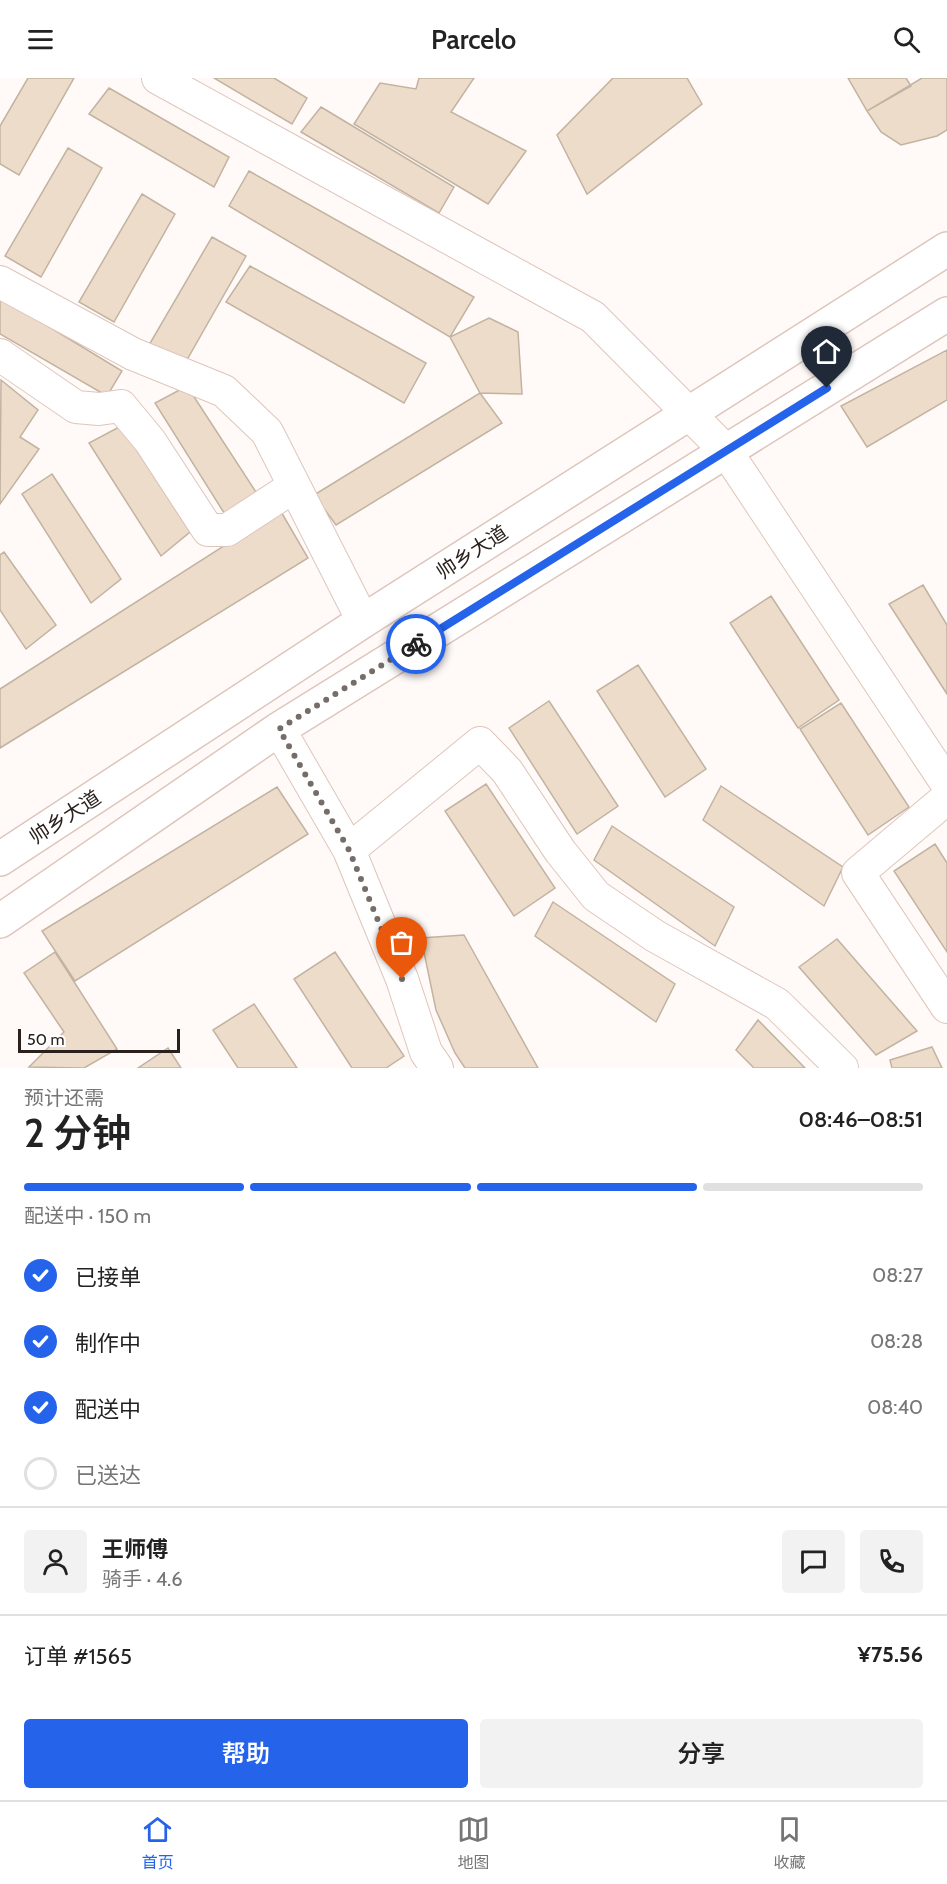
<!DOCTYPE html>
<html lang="zh">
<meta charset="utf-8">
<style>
:root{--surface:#fff;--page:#f2f2f2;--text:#222;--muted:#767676;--line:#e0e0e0;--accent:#2563eb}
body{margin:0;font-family:Cabin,"Noto Sans SC",sans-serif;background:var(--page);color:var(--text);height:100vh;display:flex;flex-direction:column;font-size:22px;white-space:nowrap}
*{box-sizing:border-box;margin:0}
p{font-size:20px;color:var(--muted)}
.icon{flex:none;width:33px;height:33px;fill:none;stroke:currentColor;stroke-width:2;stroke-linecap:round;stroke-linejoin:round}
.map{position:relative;height:990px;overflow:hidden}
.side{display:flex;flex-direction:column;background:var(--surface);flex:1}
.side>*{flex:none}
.scale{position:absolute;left:18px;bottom:15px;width:162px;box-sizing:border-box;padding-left:6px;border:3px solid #2a211d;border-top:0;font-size:16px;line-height:21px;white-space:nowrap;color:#2a211d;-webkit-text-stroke:4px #fff;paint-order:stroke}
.pin{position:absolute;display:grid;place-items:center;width:51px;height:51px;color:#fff;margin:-62px -26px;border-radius:50% 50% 50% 0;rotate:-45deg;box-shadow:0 0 6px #0007}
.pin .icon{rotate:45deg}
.courier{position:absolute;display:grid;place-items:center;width:60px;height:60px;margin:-30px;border:4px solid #2563eb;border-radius:50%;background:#fff;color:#222;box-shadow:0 2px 8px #0007}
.head em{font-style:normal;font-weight:600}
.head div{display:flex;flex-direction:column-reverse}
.head{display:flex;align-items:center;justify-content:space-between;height:102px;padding:0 24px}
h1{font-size:39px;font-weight:600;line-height:45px}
.bar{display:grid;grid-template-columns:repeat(4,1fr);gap:9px 6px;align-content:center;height:72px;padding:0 24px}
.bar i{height:8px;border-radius:4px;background:var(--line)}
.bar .active{background:var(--accent)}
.bar p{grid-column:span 4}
.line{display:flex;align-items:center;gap:15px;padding:0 24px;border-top:2px solid var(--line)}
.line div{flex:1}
.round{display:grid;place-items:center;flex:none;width:63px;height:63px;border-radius:6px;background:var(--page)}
ol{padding:0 24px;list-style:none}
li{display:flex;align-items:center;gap:18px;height:66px}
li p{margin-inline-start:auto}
li .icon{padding:6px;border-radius:50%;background:var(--accent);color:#fff;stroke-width:4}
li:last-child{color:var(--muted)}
li i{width:33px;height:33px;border:3px solid var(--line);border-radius:50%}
.action{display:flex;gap:12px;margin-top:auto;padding:12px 24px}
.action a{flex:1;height:69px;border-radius:6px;background:var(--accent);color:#fff;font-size:24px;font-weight:600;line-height:69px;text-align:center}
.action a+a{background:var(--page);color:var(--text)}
header{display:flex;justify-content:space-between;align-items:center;height:78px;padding:0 24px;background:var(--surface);font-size:27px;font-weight:600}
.dock{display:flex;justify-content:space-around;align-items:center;height:84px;border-top:2px solid var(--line);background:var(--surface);font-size:16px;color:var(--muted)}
.dock a{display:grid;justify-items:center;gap:3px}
.dock .active{color:var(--accent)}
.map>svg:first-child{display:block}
.building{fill:#eddcca;stroke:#c2b3a1;stroke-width:1.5}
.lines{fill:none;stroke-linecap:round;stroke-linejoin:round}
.minor-casing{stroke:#dec6bc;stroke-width:34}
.major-casing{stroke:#dec6bc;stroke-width:36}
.minor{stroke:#fff;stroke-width:32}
.major{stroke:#fff;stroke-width:33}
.done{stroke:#756d69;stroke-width:6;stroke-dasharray:0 10.8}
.route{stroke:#2563eb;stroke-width:8}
.labels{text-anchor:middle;stroke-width:6;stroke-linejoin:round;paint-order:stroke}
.street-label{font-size:20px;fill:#2a211d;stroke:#fff}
</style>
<header><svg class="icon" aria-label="menu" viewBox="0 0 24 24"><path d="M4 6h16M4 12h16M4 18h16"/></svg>Parcelo<svg class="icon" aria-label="search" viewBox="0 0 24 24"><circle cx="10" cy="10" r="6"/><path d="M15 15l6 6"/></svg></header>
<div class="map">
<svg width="947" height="990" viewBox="0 0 947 990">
<rect width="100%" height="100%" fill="#fff9f7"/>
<path class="building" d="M 28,0 L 74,0 L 19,97 L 0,86 L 0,48 Z
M 214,0 L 274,0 L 307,20 L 292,46 Z
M 419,0 L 474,0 L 451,34 L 526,73 L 488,126 L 354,46 L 380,5 L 416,11 Z
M 613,0 L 687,0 L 702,26 L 587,116 L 557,57 Z
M 848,0 L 906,0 L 911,8 L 867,33 Z
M 922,0 L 947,0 L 947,52 L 937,58 L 901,67 L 881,54 L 867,33 Z
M 109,10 L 229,79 L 214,109 L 89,36 Z
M 321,29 L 454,109 L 439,135 L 301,54 Z
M 68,70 L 102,90 L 41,199 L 5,178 Z
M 249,93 L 474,219 L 450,259 L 229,128 Z
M 142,116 L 175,136 L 114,244 L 79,224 Z
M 212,159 L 246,178 L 184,287 L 149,267 Z
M 250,188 L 426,285 L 404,325 L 226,224 Z
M 0,219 L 122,293 L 107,318 L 0,256 Z
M 489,240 L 518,254 L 522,316 L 480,315 L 450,259 Z
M 947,272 L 947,322 L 867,369 L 841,328 Z
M 1,302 L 38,332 L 20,359 L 39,371 L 0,426 Z
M 187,308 L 256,414 L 226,438 L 155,325 Z
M 480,315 L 502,345 L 336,447 L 314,417 Z
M 121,348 L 190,454 L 161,478 L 89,365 Z
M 52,396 L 121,501 L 91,525 L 22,416 Z
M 280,432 L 308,480 L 0,670 L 0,611 Z
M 4,474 L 56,547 L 26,571 L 0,532 L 0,477 Z
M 923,507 L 947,547 L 947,616 L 889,526 Z
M 771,518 L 839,622 L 798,650 L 730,545 Z
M 638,587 L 706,691 L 665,719 L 597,613 Z
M 549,623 L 618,728 L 577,756 L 509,650 Z
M 841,625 L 909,729 L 868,757 L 800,651 Z
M 486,706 L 555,810 L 514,838 L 445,733 Z
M 721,708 L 843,789 L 824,828 L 703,742 Z
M 277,709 L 308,756 L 75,903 L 42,853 Z
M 612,748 L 734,829 L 715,868 L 594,782 Z
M 935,766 L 947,785 L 947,874 L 894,793 Z
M 553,824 L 675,906 L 656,944 L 535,858 Z
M 464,857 L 538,990 L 465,990 L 455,975 L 436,932 L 421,860 Z
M 837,861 L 917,953 L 876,977 L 799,889 Z
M 55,874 L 117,971 L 84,990 L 29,989 L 64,954 L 24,895 Z
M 335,874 L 404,978 L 386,990 L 352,990 L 294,901 Z
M 254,926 L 297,990 L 238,990 L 213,952 Z
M 758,942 L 805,990 L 754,990 L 736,972 Z
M 932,969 L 942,990 L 892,990 L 890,982 Z
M 168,970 L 181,990 L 138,990 Z"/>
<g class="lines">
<defs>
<path id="minor" d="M 158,0 L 593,239 L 726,373 L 947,706
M 0,204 L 133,276 L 224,313 L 267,354 L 363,543
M 0,277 L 76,329 L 99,331 L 121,328 L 150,363 L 208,452 L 227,452 L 293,409
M 279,651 L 349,772 L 402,901 L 426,974 L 437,990
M 947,720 L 858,795 L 947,929
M 349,772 L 480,665 L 507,693 L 560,773 L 596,818 L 655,858 L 777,926 L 842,990"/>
<path id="major" d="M 0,781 L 363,543 L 947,171
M 0,843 L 279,651 L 947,236"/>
</defs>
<use href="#minor" class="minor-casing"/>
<use href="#major" class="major-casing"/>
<use href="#minor" class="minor"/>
<use href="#major" class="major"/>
</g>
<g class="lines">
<path class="done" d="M 402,901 L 349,772 L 279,651 L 416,566"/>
<path class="route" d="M 416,566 L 827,310"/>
</g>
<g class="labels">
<g class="street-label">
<text transform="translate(472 474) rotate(-33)" y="7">帅乡大道</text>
<text transform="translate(65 739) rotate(-33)" y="7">帅乡大道</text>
</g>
</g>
</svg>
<div class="scale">50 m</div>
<div class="pin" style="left:402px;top:901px;background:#ea580c"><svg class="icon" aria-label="bag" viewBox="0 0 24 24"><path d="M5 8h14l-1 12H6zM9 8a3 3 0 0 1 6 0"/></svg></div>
<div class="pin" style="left:827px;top:310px;background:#1f2937"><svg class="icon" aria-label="home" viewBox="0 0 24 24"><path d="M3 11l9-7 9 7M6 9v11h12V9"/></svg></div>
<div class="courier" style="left:416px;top:566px"><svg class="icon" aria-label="bike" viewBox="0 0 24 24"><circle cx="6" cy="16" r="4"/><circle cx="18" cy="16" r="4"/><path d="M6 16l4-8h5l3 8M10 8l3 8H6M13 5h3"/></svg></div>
</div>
<section class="side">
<div class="head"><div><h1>2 分钟</h1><p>预计还需</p></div><em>08:46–08:51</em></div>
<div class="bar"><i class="active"></i><i class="active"></i><i class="active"></i><i></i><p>配送中 · 150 m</p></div>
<ol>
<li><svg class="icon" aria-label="check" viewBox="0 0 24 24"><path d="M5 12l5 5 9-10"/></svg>已接单<p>08:27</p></li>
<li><svg class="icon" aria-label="check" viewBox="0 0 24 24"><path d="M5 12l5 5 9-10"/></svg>制作中<p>08:28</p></li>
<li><svg class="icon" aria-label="check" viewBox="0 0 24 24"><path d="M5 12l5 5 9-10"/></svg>配送中<p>08:40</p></li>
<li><i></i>已送达</li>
</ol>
<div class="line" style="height:108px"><a class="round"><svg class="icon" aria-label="person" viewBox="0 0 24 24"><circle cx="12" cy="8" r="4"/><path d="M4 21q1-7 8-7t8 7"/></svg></a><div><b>王师傅</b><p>骑手 · 4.6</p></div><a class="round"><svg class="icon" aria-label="chat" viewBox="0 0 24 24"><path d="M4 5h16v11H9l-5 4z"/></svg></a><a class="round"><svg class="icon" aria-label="phone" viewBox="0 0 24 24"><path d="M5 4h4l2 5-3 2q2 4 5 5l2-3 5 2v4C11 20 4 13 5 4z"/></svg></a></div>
<div class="line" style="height:78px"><div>订单 #1565</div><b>¥75.56</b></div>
<div class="action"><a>帮助</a><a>分享</a></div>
</section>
<nav class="dock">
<a class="active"><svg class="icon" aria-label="home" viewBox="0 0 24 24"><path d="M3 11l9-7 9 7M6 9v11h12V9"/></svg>首页</a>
<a><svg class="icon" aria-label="map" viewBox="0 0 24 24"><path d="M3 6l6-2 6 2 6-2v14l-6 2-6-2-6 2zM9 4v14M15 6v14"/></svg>地图</a>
<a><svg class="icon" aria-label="saved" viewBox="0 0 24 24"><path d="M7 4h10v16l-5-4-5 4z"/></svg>收藏</a>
</nav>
